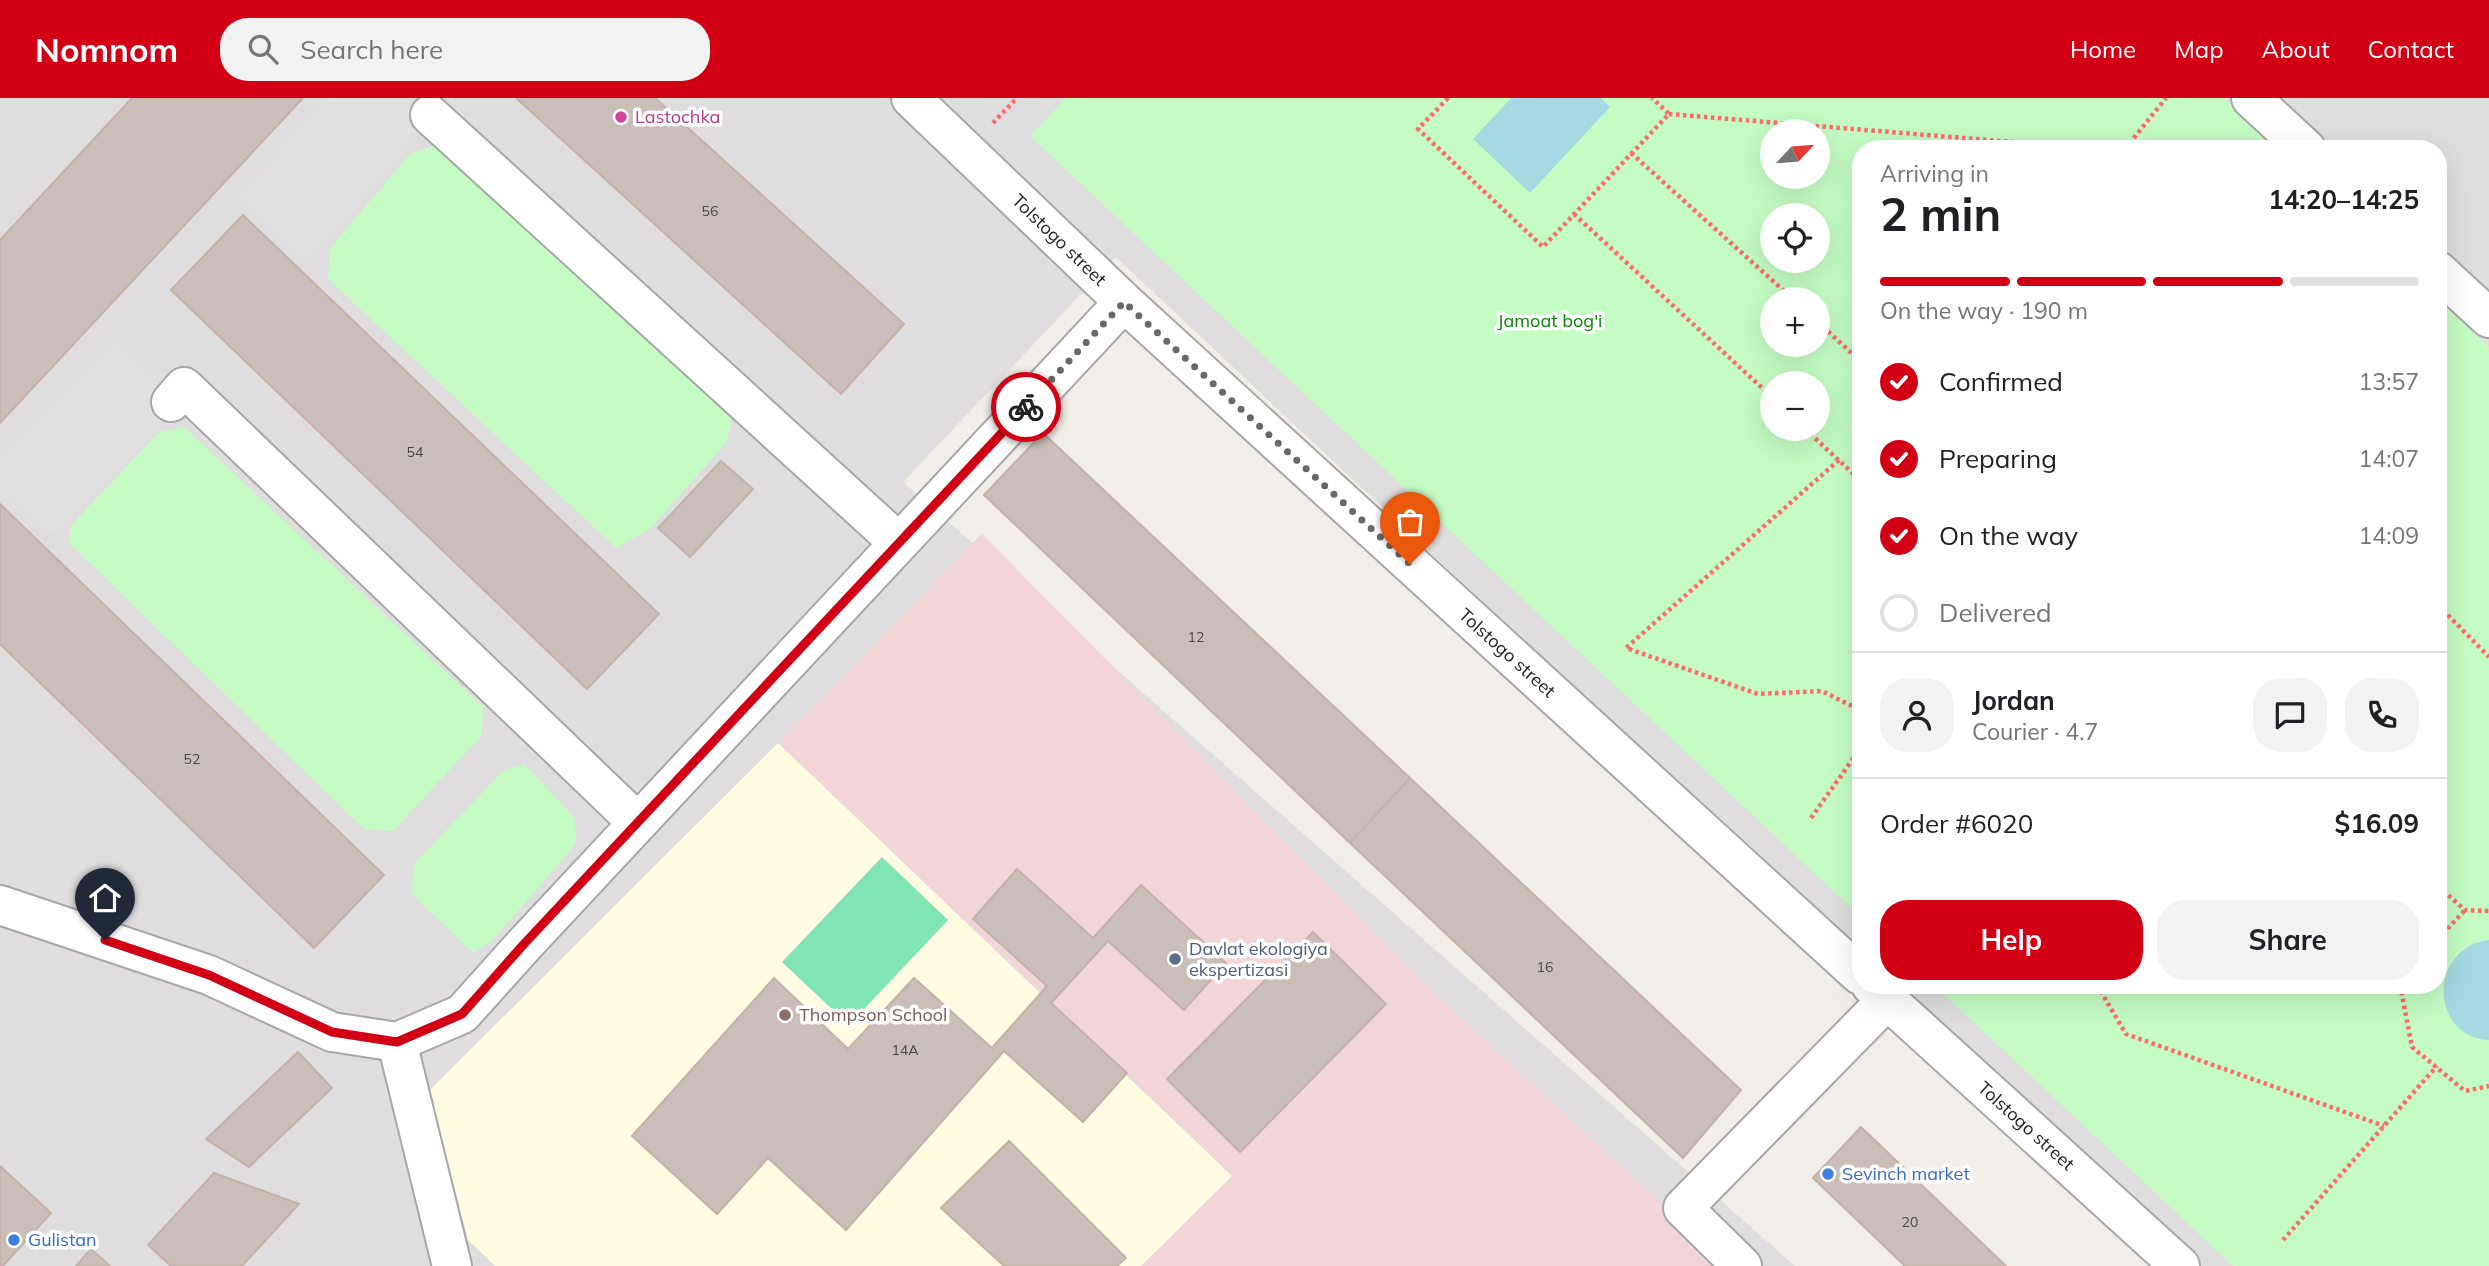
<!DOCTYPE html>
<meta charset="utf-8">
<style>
:root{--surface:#fff;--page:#f2f2f2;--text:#202124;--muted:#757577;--line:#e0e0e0;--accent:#d10015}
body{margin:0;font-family:Mulish,sans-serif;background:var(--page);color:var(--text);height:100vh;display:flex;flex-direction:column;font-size:26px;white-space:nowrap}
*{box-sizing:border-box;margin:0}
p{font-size:23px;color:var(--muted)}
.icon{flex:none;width:38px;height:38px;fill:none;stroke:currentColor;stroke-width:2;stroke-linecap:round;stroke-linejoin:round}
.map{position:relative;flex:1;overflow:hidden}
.sheet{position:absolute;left:1852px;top:42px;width:595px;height:854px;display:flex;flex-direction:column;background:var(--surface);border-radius:28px;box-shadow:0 7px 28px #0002}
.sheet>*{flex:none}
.needle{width:46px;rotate:64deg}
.controls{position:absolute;left:1760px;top:21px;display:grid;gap:14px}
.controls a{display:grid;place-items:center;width:70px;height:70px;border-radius:50%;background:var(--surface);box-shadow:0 7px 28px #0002;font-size:35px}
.pin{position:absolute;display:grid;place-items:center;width:60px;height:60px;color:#fff;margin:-72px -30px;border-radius:50% 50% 50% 0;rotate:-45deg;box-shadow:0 0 7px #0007}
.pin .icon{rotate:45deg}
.courier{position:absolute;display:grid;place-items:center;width:70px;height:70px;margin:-35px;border:5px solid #d10015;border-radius:50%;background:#fff;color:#222;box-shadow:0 2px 9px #0007}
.overview em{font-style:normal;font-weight:700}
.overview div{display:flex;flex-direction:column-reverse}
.overview{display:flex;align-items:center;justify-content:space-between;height:119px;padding:0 28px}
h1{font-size:46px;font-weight:700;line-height:52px}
.bar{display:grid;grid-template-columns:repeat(4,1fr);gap:10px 7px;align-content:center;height:84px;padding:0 28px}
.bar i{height:9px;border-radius:5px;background:var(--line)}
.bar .active{background:var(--accent)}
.bar p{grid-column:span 4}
.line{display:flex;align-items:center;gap:18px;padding:0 28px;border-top:2px solid var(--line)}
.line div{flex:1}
.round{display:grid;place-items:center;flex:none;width:74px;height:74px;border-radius:28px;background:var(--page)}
ol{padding:0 28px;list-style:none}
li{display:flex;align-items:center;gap:21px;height:77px}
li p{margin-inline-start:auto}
li .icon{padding:7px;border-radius:50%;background:var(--accent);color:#fff;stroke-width:4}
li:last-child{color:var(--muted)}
li i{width:38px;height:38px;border:4px solid var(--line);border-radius:50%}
.action{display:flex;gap:14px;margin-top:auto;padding:14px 28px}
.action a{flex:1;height:80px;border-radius:28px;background:var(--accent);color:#fff;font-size:28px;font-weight:700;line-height:80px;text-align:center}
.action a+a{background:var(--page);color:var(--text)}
header{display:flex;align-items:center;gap:42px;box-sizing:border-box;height:98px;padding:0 35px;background:var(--accent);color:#fff}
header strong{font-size:33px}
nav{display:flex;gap:38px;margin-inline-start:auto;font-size:24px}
.search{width:490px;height:63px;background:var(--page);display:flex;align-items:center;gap:18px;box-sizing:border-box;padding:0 24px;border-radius:28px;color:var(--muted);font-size:26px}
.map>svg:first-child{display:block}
.residential{fill:#dfddde;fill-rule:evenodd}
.commercial{fill:#f2d5d7}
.education{fill:#fffce2}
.park{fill:#c4fcc3;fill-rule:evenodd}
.pitch{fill:#81e4b4}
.parking{fill:#e0e0e0}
.water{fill:#a5d9e1}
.building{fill:#cabeb9;stroke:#c4b1a8;stroke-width:2}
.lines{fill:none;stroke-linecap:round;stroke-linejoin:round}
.minor-casing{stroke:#a7a7a7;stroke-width:42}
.path{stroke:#ff6a6a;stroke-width:4.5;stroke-dasharray:3.5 3.5;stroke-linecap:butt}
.minor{stroke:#fff;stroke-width:38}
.done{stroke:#696866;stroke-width:7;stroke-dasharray:0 12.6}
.route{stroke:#d10015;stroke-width:9}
.hotel-dot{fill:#d1479c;stroke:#fff;stroke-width:2.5}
.service-dot{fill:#5c6f8a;stroke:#fff;stroke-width:2.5}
.education-dot{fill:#8d6e63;stroke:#fff;stroke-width:2.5}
.shop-dot{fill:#3f7fe0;stroke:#fff;stroke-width:2.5}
.labels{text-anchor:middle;stroke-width:7;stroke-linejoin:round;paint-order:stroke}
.number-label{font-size:14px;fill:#4a4846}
.hotel-label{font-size:18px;fill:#b23c85;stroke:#fff;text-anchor:start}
.street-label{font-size:18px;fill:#202020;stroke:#fff}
.park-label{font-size:18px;fill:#088706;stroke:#fff}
.service-label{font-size:18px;fill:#4e5e75;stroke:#fff;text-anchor:start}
.education-label{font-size:18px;fill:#785e54;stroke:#fff;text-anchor:start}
.shop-label{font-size:18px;fill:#366cbe;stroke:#fff;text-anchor:start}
</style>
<header>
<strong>Nomnom</strong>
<div class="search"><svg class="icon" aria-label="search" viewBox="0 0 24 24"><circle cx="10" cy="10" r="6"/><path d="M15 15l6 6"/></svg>Search here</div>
<nav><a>Home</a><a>Map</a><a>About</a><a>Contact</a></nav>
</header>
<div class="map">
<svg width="2489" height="1168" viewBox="0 0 2489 1168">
<rect width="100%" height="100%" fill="#f1ede7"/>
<path class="residential" d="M 0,0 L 2489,0 L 2489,1168 L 2191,1168 L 1892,887 L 2438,887 L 2438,51 L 1860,51 L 1860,858 L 1116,159 L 903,384 L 1795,1168 L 0,1168 ZM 1773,33 L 1818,33 L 1818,79 L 1773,79 ZM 1773,117 L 1818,117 L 1818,163 L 1773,163 ZM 1773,201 L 1818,201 L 1818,247 L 1773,247 ZM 1773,285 L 1818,285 L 1818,331 L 1773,331 Z"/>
<path class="commercial" d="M 982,436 L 1425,886 L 1728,1168 L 1141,1168 L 1232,1077 L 778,645 Z"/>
<path class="education" d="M 778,645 L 1232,1078 L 1141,1168 L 495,1168 L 468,1142 L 429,993 Z"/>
<path class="park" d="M 1066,0 L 2224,0 L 2278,51 L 1860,51 L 1860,818 L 1030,38 ZM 1773,33 L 1818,33 L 1818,79 L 1773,79 ZM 1773,117 L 1818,117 L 1818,163 L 1773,163 ZM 1773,201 L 1818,201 L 1818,247 L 1773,247 ZM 1773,285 L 1818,285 L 1818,331 L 1773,331 Z
M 443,45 L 732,320 L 726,345 L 649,432 L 616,450 L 328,181 L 330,150 L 410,56 Z
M 2438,201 L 2489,249 L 2489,1168 L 2233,1168 L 1934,887 L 2438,887 Z
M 184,329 L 483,609 L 481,638 L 393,733 L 364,731 L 68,444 L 72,426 L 159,334 Z
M 524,666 L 575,720 L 576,746 L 491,844 L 472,854 L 412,796 L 413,767 L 504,672 Z"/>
<path class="pitch" d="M 882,759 L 948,822 L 849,927 L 782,864 Z"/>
<path class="parking" d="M 330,0 L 411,0 L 430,17 L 307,163 L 239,100 Z
M 114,248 L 177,309 L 53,437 L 0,390 L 0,363 Z"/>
<path class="water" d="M 1511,0 L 1601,0 L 1610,9 L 1530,95 L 1473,41 Z
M 2489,842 L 2489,942 C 2429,939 2428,849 2489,842 Z"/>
<path class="building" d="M 132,0 L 303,0 L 0,325 L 0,142 Z
M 516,0 L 655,0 L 904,226 L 841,296 Z
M 243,117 L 659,516 L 587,591 L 171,192 Z
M 1043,335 L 1410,680 L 1350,745 L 984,397 Z
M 721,363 L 753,391 L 690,459 L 658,430 Z
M 0,406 L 384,777 L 314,850 L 0,546 Z
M 1410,680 L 1741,992 L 1683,1060 L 1350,745 Z
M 1017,771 L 1093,840 L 1141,787 L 1226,865 L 1184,912 L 1108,843 L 1051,905 L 1127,975 L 1083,1024 L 1004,953 L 846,1132 L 768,1060 L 717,1116 L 632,1038 L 774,880 L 848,951 L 914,880 L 992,950 L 1047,888 L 973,821 Z
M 1313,834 L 1386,906 L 1240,1054 L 1167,981 Z
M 298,954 L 332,990 L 249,1069 L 206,1041 Z
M 1861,1029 L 2006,1168 L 1905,1168 L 1813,1080 Z
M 1009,1043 L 1126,1160 L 1117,1168 L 1004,1168 L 941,1110 Z
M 0,1068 L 51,1115 L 3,1168 L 0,1168 Z
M 214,1075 L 299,1106 L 242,1168 L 171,1168 L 148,1147 Z
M 91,1151 L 110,1168 L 76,1168 Z"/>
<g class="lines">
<defs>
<path id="minor" d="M 911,0 L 1124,204 L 1860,877
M 2251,0 L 2306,51
M 430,17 L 899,445
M 2438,173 L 2489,220
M 171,304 L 184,289 L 638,725
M 0,807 L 209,877 L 332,934 L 397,944 L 462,916 L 524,847 L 1124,204
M 1871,887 L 2180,1168
M 397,944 L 452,1168
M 1742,1168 L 1683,1110 L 1887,902"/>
</defs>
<use href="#minor" class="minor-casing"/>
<path class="path" d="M 1448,0 L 1418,31 L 1543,149 L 1669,16 L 1652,0
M 1669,16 L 2099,51
M 993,25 L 1017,0
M 2125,51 L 2166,0
M 1631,55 L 1793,201
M 1574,116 L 1773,300
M 1818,224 L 1860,263
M 1805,331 L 1860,382
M 1839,362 L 1626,550 L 1758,596 L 1822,593 L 1860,612
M 2438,507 L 2489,559
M 1811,720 L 1860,651
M 2438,788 L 2465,812 L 2489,813
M 2438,841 L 2465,812
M 2097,887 L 2126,936 L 2384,1028
M 2400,887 L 2412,949 L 2465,993 L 2489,988
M 2283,1142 L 2437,968"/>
<use href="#minor" class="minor"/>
</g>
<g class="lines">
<path class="done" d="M 1026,309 L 1124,204 L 1410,466"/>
<path class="route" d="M 105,842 L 209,877 L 332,934 L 397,944 L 462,916 L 524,846 L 1026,309"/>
</g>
<circle class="hotel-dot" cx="621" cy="19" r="7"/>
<circle class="service-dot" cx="1175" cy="861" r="7"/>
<circle class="education-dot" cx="785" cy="917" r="7"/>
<g class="shop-dot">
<circle cx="1828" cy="1076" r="7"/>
<circle cx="14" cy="1142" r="7"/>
</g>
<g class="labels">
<g class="number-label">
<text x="710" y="118">56</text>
<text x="415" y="359">54</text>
<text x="1196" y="544">12</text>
<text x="192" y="666">52</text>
<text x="1545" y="874">16</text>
<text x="905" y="957">14A</text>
<text x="1910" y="1129">20</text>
</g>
<g class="hotel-label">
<text x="635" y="25">Lastochka</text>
</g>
<g class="street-label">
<text transform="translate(1059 142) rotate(44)" y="6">Tolstogo street</text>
<text transform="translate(1507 555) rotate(42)" y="6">Tolstogo street</text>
<text transform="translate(2026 1028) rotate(42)" y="6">Tolstogo street</text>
</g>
<g class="park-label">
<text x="1550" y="229">Jamoat bog'i</text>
</g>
<g class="service-label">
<text x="1189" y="857">Davlat ekologiya<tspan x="1189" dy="21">ekspertizasi</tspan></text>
</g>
<g class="education-label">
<text x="799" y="923">Thompson School</text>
</g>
<g class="shop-label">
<text x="1842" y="1082">Sevinch market</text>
<text x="28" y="1148">Gulistan</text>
</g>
</g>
</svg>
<div class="controls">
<a><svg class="needle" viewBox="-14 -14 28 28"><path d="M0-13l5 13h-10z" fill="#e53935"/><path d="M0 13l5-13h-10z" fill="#757577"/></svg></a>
<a><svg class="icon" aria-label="locate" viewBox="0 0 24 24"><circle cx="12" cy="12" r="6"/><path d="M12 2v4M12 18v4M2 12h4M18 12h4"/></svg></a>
<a>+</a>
<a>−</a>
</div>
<div class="pin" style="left:1410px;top:466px;background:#ea580c"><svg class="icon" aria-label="bag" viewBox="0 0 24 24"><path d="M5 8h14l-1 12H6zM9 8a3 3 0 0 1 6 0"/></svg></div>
<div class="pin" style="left:105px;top:842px;background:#1f2937"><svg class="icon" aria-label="home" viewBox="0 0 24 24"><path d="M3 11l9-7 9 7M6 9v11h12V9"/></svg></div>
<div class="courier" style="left:1026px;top:309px"><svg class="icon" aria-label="bike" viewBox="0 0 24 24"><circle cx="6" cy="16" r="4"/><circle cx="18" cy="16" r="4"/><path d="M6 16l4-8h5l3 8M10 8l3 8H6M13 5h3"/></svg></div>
<section class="sheet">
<div class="overview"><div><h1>2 min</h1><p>Arriving in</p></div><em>14:20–14:25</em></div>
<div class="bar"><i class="active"></i><i class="active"></i><i class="active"></i><i></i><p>On the way · 190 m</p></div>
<ol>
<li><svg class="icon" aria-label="check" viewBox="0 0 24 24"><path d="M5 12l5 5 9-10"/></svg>Confirmed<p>13:57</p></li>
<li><svg class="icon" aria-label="check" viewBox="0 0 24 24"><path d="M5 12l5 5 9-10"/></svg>Preparing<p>14:07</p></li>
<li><svg class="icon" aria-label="check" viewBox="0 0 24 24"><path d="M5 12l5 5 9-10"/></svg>On the way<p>14:09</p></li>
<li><i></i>Delivered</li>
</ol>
<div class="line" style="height:126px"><a class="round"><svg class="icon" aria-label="person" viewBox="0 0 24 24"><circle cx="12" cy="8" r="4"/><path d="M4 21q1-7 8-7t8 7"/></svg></a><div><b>Jordan</b><p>Courier · 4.7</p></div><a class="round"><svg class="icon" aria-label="chat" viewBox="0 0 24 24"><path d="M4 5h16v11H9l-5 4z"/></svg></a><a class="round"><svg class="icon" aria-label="phone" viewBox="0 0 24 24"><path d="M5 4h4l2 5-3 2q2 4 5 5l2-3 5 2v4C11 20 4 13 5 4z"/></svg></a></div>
<div class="line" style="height:91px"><div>Order #6020</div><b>$16.09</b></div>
<div class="action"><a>Help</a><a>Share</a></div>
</section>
</div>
